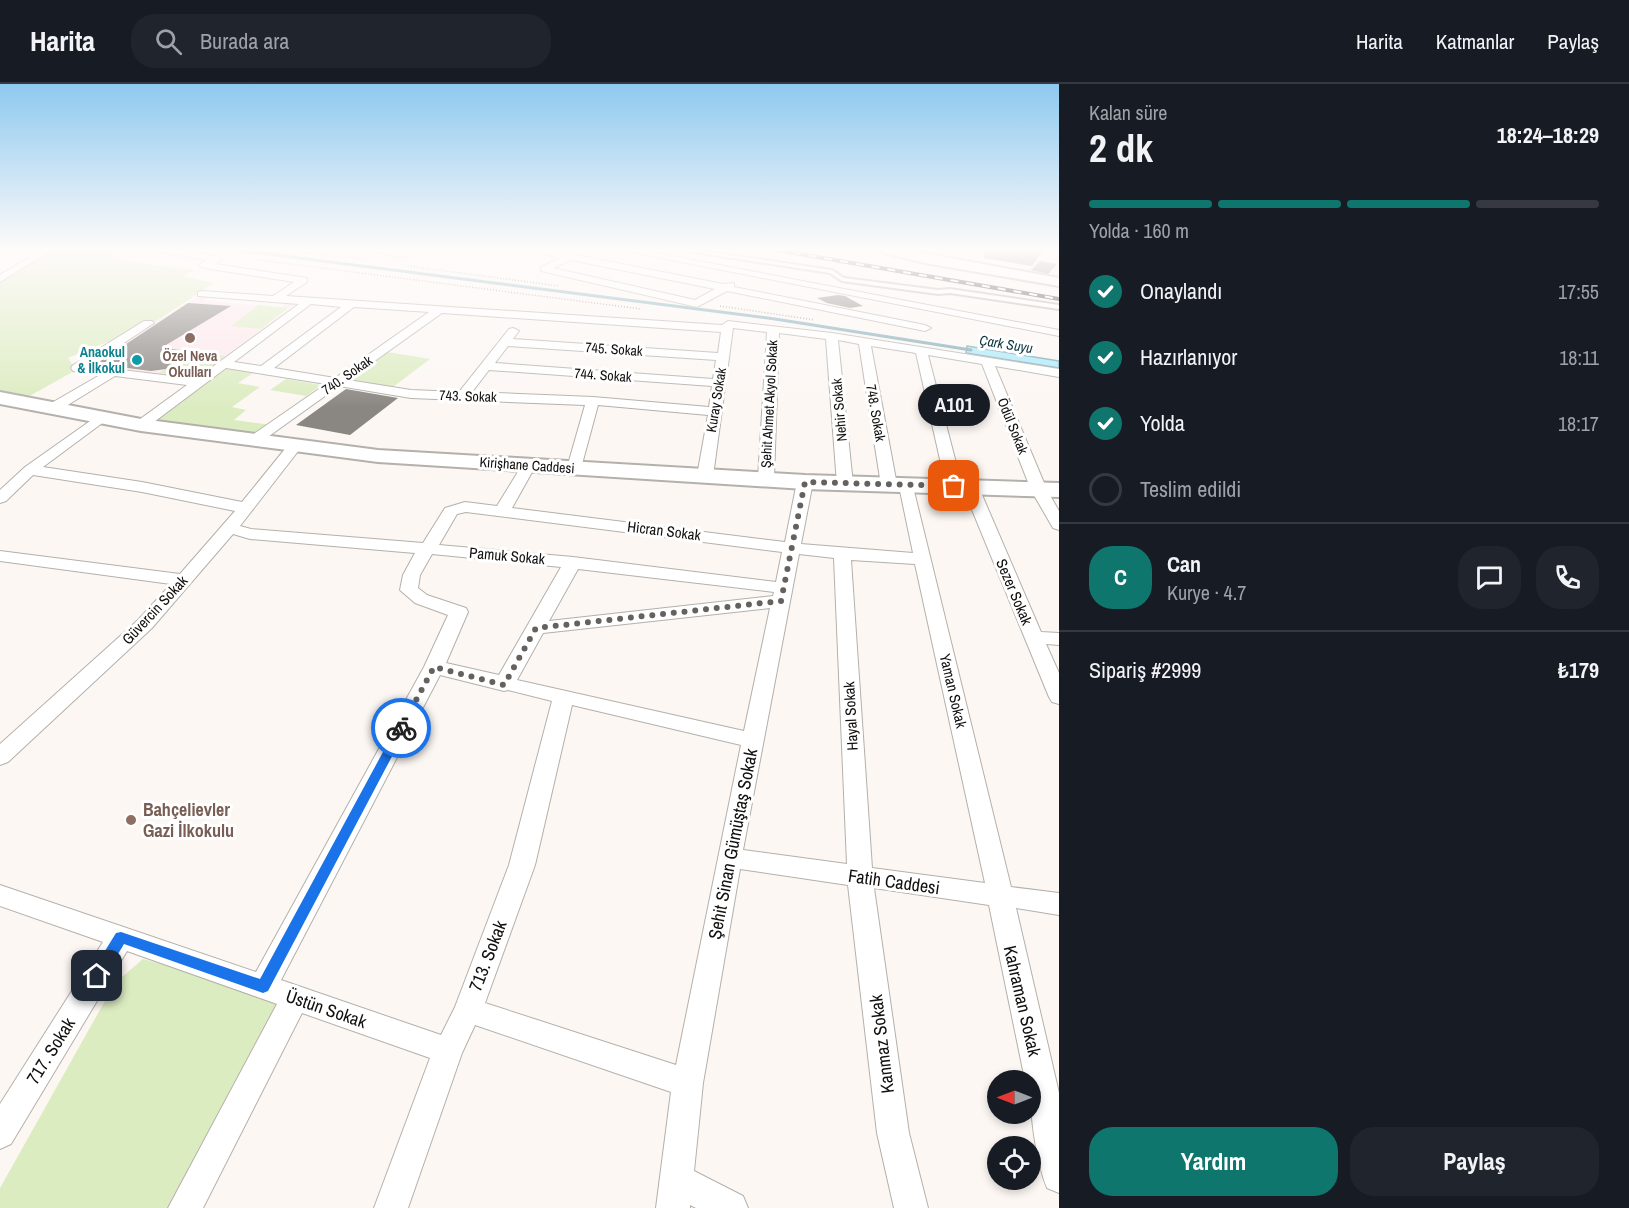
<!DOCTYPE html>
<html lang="tr">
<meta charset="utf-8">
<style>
:root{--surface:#171b24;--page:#20242c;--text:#f1f3f6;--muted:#9ea1a6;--line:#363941;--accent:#0f766e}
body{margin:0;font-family:"Archivo Narrow",sans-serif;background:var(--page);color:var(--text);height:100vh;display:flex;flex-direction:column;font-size:22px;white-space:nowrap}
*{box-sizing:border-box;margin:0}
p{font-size:20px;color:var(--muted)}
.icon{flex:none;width:33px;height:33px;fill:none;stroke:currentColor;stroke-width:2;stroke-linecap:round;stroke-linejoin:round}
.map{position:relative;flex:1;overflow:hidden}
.panel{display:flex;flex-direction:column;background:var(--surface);width:570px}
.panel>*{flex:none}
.needle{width:39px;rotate:270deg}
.fabs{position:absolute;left:987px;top:986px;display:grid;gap:12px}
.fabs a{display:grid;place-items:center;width:54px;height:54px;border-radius:50%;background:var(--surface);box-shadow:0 3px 9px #0003;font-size:30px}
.pin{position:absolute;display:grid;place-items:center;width:51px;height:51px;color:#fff;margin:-26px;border-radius:12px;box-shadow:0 3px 9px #0006}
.courier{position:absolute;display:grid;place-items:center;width:60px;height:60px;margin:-30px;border:4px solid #1a73e8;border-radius:50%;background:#fff;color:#222;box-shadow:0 2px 8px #0007}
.bubble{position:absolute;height:42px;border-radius:21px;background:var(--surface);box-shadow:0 3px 9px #0003;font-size:20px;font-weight:800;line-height:42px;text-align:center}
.headline em{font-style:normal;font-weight:800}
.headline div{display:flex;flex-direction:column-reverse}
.headline{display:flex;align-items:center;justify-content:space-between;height:102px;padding:0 30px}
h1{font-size:39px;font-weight:800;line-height:45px}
.bar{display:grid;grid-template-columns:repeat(4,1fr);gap:9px 6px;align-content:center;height:72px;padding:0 30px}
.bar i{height:8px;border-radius:4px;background:var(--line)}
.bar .current{background:var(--accent)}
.bar p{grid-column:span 4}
.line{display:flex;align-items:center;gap:15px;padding:0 30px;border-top:2px solid var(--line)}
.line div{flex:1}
.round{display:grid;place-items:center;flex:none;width:63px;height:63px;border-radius:24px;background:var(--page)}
ol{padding:0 30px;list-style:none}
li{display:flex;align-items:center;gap:18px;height:66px}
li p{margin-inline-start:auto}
li .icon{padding:6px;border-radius:50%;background:var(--accent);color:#fff;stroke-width:4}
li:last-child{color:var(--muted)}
li i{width:33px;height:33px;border:3px solid var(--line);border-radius:50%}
.button{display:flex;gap:12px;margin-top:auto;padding:12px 30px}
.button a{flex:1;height:69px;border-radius:24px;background:var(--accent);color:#fff;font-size:24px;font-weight:800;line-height:69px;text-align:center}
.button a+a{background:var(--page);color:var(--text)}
header{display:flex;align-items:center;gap:36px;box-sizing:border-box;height:84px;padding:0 30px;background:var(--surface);border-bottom:2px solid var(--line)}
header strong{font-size:28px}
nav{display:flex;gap:33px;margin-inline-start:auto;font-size:21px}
.search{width:420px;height:54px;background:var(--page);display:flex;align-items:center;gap:15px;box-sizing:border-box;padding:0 21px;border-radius:24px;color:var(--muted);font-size:22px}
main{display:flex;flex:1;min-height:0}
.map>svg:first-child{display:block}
.built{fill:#f6ece2}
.education{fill:#fde8ec}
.green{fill:#dcecc1}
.water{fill:#a8e9fa;stroke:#7ba8b4;stroke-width:1.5}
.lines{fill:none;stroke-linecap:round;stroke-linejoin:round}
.stream{stroke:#7ba8b4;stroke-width:3}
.building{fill:#8a8682}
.lane-casing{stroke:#b4b0ab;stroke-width:4}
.street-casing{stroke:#b4b0ab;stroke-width:2}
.secondary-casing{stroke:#b4b0ab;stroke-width:4}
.path{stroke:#908c8a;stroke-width:1.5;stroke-dasharray:1 2;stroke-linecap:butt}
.lane{fill:#fff;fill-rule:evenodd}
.street{fill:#fff;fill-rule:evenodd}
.secondary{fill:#fff;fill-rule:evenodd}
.rail-casing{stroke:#3a3836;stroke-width:4}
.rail{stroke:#fff;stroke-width:2;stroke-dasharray:8;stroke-linecap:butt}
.route{fill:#1a73e8}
.done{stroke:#64615f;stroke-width:6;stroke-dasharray:0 10.8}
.education-dot{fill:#8d6e63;stroke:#fff;stroke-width:2}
.culture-dot{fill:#0f9aa8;stroke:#fff;stroke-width:2}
.labels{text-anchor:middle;stroke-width:6;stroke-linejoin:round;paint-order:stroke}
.far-water-label{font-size:14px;font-style:italic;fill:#08323b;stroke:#fff}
.far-street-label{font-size:14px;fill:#12100f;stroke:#fff}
.far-culture-label{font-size:14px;font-weight:bold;fill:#0d838f;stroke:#fff;text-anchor:end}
.far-education-label{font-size:14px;font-weight:bold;fill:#785e54;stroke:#fff}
.street-label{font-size:15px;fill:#12100f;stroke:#fff}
.near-education-label{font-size:18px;font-weight:bold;fill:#785e54;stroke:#fff;text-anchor:start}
.near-street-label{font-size:18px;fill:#12100f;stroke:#fff}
</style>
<header>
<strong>Harita</strong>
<div class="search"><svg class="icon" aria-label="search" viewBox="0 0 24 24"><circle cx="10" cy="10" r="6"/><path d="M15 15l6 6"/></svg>Burada ara</div>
<nav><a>Harita</a><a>Katmanlar</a><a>Paylaş</a></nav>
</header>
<main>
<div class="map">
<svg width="1059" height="1124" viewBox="0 0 1059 1124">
<rect width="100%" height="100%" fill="#fcf7f3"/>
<path class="built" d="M 931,166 L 1059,166 L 1059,197 L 1024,191 L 1030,183 Z"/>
<path class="education" d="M 204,212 L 207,214 L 203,217 L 281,223 L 288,218 L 296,219 L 196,294 L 86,281 L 196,214 Z"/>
<path class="green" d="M 53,166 L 126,166 L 111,175 L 195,186 L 182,192 L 214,199 L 144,245 L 134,247 L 68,274 L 76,286 L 26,314 L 0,309 L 0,198 Z
M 259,221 L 288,224 L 261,245 L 231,242 Z
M 190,268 L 225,272 L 196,294 L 159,289 Z
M 387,268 L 430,275 L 389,306 L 343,298 Z
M 226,285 L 253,289 L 238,299 L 260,303 L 232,323 L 246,326 L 234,336 L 272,341 L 255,356 L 148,340 Z
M 286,295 L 321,301 L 306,312 L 270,306 Z
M 143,875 L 289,915 L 176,1124 L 0,1124 L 0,1104 L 115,899 Z"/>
<path class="water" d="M 967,262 L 1059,277 L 1059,284 L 966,269 Z"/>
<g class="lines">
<path class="stream" d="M 237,166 L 775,235 L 971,266"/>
</g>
<path class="building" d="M 985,166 L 1043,166 L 1032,182 L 984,174 Z
M 1040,177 L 1057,180 L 1048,190 L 1031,186 Z
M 838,211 L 845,212 L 863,222 L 850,224 L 827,219 L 817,214 Z
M 188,219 L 231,222 L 161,264 L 190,267 L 166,285 L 151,287 L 96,280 Z
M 346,305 L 398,314 L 350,351 L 296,341 Z"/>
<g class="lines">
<defs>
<path id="lane" d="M 680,166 L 695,166 L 832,186 L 844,194 L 938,206 L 950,205 L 1059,221 L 1059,225 L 950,209 L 938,210 L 842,197 L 830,189 Z"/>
<path id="street" d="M 41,166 L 52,166 L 0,198 L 0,191 Z
M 148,166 L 175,166 L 217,172 L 222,175 L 215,180 L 307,194 L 307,198 L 286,212 L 722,241 L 728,237 L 832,249 L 1059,285 L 1059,293 L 995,282 L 1047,406 L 1059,427 L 1059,446 L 1053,444 L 1031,406 L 982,280 L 928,271 L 962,402 L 954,407 L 946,402 L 916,269 L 871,262 L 897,401 L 889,406 L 881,401 L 859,260 L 838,256 L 853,400 L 845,405 L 840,403 L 837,400 L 826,255 L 779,249 L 774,394 L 766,399 L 758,394 L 767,248 L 733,244 L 713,392 L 705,397 L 697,392 L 708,331 L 598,321 L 581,384 L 574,388 L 567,384 L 585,321 L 411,314 L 339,302 L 258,360 L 253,361 L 246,357 L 248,354 L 326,300 L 226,284 L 146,344 L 136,344 L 134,341 L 136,338 L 187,301 L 115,292 L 58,327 L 48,327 L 46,324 L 48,321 L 100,291 L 73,287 L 71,284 L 73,281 L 144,237 L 152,237 L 154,239 L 89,282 L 196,295 L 299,220 L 198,212 L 198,208 L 202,207 L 273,212 L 294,198 L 204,184 L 199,181 L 206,176 ZM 311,220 L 341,223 L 261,282 L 234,278 ZM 354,223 L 429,228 L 335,294 L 274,284 ZM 442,229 L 721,248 L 718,269 L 513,255 L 519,247 L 513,244 L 509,245 L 459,308 L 411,306 L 348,296 ZM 508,262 L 716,276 L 713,295 L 495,279 ZM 489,286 L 712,302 L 709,323 L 593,313 L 472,308 Z
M 367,166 L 418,166 L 402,174 Z
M 532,166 L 573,168 L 577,171 L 723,200 L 734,199 L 734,203 L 925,241 L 931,244 L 925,247 L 727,207 L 697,223 L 541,187 L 541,183 L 560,174 ZM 571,176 L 715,205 L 695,216 L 553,184 Z
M 620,166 L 641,166 L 1059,246 L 1059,252 Z
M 100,330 L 107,334 L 105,337 L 43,383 L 142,398 L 242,418 L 289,360 L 299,360 L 301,363 L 299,366 L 240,442 L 251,445 L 423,459 L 445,424 L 465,418 L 497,422 L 524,378 L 529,377 L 536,381 L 512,424 L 785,458 L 797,398 L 805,393 L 813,398 L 801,460 L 913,469 L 899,402 L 902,399 L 912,399 L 1011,803 L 1059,809 L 1059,831 L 1016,824 L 1059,1009 L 1059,1109 L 1047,1104 C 1035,1074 1030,1028 1030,996 L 1025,996 L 989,821 L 874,804 L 909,1049 L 928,1124 L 894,1124 L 877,1049 L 848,801 L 740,785 L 703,999 L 694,1087 L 743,1112 L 748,1124 L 696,1124 L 690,1121 L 690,1124 L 656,1124 L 671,1008 L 475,941 L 462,969 L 408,1124 L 374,1124 L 430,974 L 302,929 L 203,1124 L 168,1124 L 277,920 L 127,867 L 11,1060 L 0,1065 L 0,1020 L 103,858 L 0,822 L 0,801 L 256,888 L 424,583 L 448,531 L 415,519 L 400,506 L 403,491 L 415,469 L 250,455 L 233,450 L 152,544 L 8,678 L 0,681 L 0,660 L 138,536 L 171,500 L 0,477 L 0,467 L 180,490 L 235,427 L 142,408 L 33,391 L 6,417 L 0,419 L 0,406 L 25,383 ZM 466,428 L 782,468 L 776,498 L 573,473 L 439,461 L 457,430 ZM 432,470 L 561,483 L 499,591 L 446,579 L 468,528 L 466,524 L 427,511 L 418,504 L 420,491 ZM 799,470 L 834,474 L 847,780 L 743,766 ZM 851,476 L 915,480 L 985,799 L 872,784 ZM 578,485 L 774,508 L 773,512 L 549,537 ZM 770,524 L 744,647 L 517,596 L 543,549 ZM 440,591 L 504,607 L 508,606 L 552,617 L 509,781 L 455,923 L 441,951 L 281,896 ZM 572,621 L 741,661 L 676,981 L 485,919 L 535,781 Z
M 971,399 L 979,404 L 1041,548 L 1059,549 L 1059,561 L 1046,560 L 1059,589 L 1059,620 L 1052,618 L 1049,613 L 963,404 Z"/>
<path id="secondary" d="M 882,166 L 907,166 L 1059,194 L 1059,202 L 925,179 L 884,169 Z
M 0,308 L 141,335 L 378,366 L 805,391 L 1059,399 L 1059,413 L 805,405 L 378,378 L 141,347 L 0,320 Z"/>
</defs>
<use href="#lane" class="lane-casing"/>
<use href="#street" class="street-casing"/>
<use href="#secondary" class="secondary-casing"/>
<path class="path" d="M 284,166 L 366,176
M 252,175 L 641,225
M 408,182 L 559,202
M 720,222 L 815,236"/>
<use href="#lane" class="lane"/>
<use href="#street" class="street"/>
<use href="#secondary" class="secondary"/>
<defs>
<path id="rail" d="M 777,166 L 1059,215"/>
</defs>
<use href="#rail" class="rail-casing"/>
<use href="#rail" class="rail"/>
</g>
<linearGradient id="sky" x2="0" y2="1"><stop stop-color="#8ec9ef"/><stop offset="0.51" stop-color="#fefbfa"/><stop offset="1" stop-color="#fefbfa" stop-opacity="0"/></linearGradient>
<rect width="1059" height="324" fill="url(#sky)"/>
<path class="route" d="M 401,641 L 407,644 L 268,907 L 263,909 L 124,860 L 102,897 L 92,897 L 90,892 L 92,888 L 116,849 L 121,848 L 260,895 L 396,644 Z"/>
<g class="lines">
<path class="done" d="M 401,644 L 434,583 L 504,601 L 536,544 L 781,517 L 805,398 L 954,402"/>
</g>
<g class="education-dot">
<circle cx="190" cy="254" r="6"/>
<circle cx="131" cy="736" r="6"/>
</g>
<circle class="culture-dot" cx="137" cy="276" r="6"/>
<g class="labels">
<g class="far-water-label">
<text transform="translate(1006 260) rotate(9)" y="5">Çark Suyu</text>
</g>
<g class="far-street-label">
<text transform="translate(614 265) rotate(4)" y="5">745. Sokak</text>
<text transform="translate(347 291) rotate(-35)" y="5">740. Sokak</text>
<text transform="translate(603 291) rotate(4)" y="5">744. Sokak</text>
<text transform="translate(468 312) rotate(2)" y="5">743. Sokak</text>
<text transform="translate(716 316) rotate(-81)" y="5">Kuray Sokak</text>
<text transform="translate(769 320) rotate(-87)" y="5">Şehit Ahmet Akyol Sokak</text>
<text transform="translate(839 326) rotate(-95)" y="5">Nehir Sokak</text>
<text transform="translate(876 329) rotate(80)" y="5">748. Sokak</text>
<text transform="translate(1013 342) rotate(68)" y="5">Ödül Sokak</text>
<text transform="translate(527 381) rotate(4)" y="5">Kirişhane Caddesi</text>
</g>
<g class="far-culture-label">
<text x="125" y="273">Anaokul<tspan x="125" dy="16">&amp; İlkokul</tspan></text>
</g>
<g class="far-education-label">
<text x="190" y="277">Özel Neva<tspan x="190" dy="16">Okulları</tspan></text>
</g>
<g class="street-label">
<text transform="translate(664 447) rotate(7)" y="5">Hicran Sokak</text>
<text transform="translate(507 472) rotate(5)" y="5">Pamuk Sokak</text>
<text transform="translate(1014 508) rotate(67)" y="5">Sezer Sokak</text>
<text transform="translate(155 526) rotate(-47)" y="5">Güvercin Sokak</text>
<text transform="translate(953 607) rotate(77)" y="5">Yaman Sokak</text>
<text transform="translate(851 632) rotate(-93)" y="5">Hayal Sokak</text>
</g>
<g class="near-education-label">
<text x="143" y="732">Bahçelievler<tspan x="143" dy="21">Gazi İlkokulu</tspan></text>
</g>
<g class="near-street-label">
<text transform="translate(733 760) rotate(-79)" y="6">Şehit Sinan Gümüştaş Sokak</text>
<text transform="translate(894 798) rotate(8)" y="6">Fatih Caddesi</text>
<text transform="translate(488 872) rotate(-69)" y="6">713. Sokak</text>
<text transform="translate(1022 917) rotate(77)" y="6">Kahraman Sokak</text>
<text transform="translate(326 925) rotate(19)" y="6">Üstün Sokak</text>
<text transform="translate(882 960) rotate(-97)" y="6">Kanmaz Sokak</text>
<text transform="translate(51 967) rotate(-58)" y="6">717. Sokak</text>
</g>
</g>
</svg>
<div class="fabs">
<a><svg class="needle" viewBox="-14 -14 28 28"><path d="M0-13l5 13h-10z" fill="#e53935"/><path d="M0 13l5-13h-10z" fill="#9ea1a6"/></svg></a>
<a><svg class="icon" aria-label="locate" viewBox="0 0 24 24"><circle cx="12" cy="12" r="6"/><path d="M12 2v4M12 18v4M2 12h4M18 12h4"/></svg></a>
</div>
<div class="pin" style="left:954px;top:402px;background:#ea580c"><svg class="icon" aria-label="bag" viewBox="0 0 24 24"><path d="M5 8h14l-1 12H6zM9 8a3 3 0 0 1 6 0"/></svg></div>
<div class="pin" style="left:97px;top:892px;background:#1f2937"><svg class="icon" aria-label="home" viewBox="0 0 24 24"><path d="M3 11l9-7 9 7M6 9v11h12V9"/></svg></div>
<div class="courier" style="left:401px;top:644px"><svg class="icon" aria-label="bike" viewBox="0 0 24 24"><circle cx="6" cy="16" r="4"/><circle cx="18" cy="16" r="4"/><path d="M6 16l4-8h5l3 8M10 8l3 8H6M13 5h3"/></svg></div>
<div class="bubble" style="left:918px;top:300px;width:72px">A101</div>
</div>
<section class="panel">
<div class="headline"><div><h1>2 dk</h1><p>Kalan süre</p></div><em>18:24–18:29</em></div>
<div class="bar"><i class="current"></i><i class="current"></i><i class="current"></i><i></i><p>Yolda · 160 m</p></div>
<ol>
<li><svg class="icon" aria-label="check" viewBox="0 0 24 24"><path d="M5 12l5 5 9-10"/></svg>Onaylandı<p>17:55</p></li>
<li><svg class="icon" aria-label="check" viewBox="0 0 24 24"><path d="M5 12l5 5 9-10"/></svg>Hazırlanıyor<p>18:11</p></li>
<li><svg class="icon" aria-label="check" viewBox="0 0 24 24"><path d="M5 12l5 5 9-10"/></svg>Yolda<p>18:17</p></li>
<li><i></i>Teslim edildi</li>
</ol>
<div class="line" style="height:108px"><b class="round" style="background:var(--accent);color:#fff">C</b><div><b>Can</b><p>Kurye · 4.7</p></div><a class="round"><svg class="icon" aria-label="chat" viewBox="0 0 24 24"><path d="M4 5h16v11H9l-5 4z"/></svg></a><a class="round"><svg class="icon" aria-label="phone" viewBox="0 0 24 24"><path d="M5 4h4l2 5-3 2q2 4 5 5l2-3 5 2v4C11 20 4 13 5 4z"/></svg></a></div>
<div class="line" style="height:78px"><div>Sipariş #2999</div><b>₺179</b></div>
<div class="button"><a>Yardım</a><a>Paylaş</a></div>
</section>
</main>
